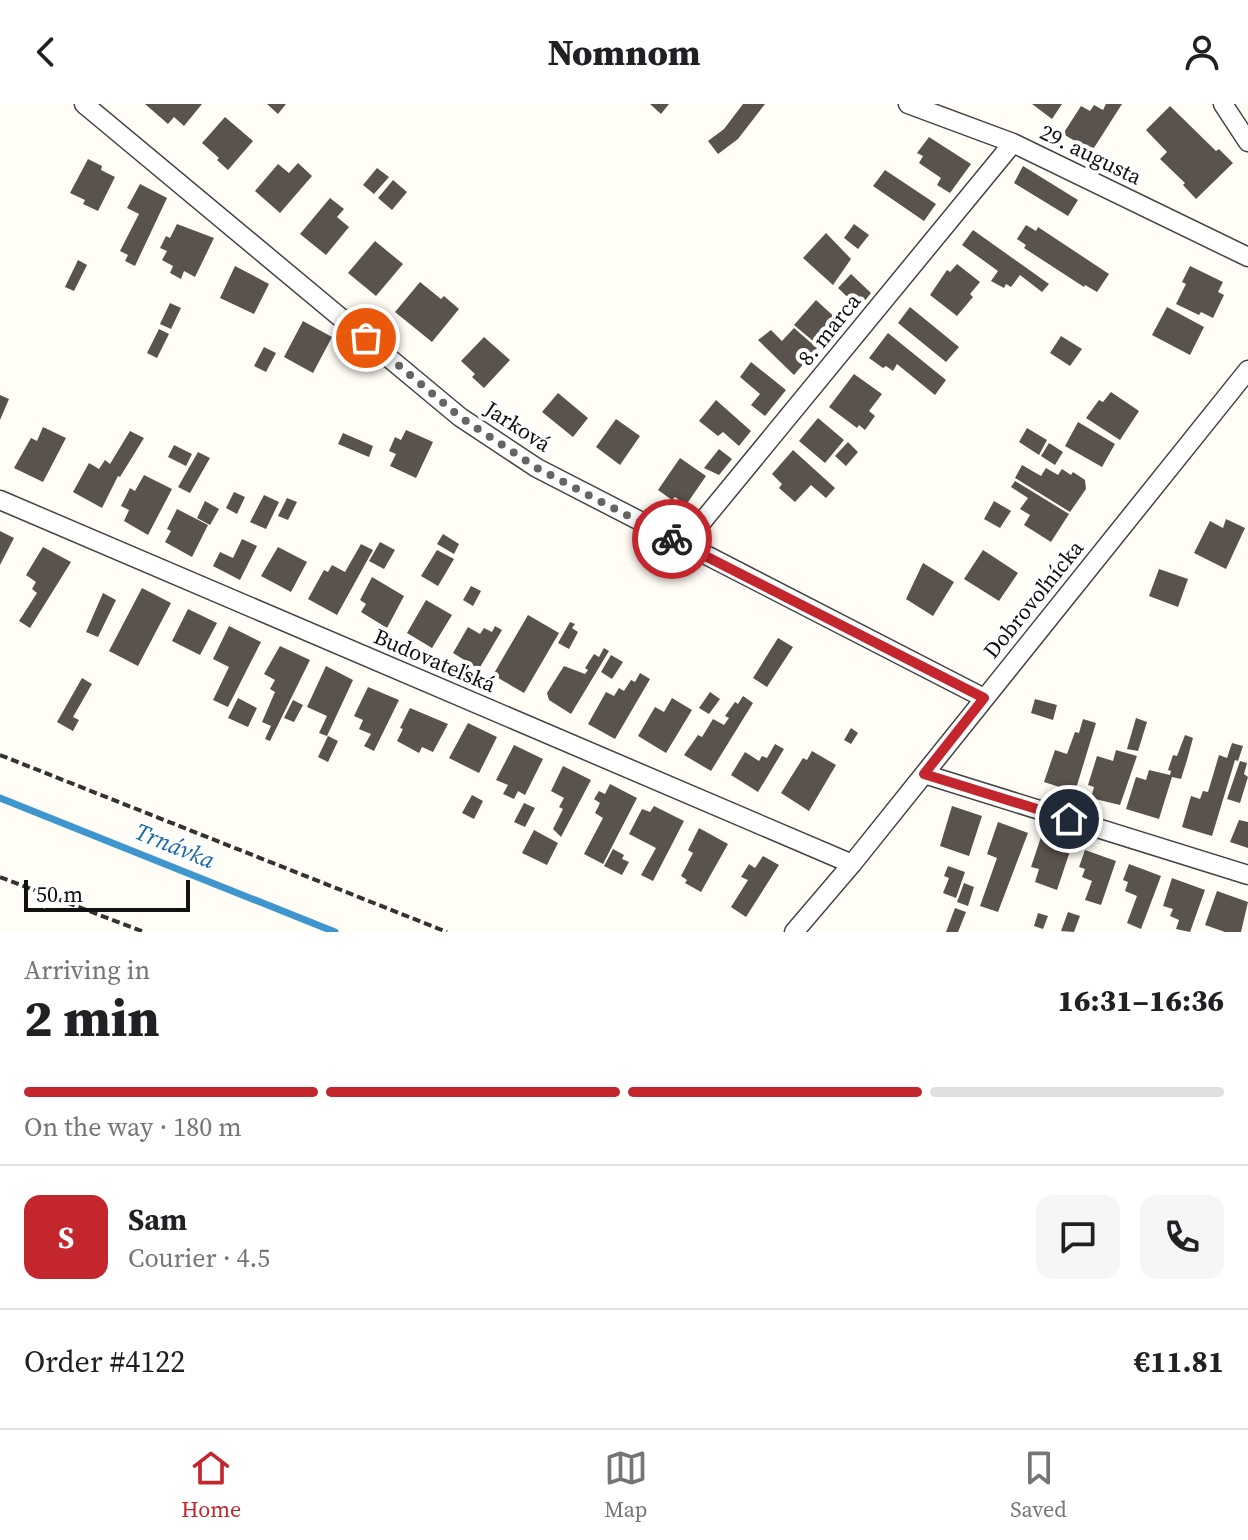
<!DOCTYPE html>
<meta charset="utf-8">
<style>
:root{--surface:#fff;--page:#f6f6f6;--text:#202124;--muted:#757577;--line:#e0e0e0;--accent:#c4262e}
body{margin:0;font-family:"Source Serif 4",serif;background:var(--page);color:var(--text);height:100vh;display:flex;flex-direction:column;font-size:30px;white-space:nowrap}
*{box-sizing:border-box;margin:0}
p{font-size:26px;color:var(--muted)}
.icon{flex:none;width:44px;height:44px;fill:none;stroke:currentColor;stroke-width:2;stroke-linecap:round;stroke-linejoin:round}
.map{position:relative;height:828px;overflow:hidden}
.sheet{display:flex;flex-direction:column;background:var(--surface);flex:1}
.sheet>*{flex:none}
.scale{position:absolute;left:24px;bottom:20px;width:166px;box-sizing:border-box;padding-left:8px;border:4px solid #111;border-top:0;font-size:22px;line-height:28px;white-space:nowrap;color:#111;-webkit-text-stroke:6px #fff;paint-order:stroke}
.pin{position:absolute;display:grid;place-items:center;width:68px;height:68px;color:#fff;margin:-34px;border:4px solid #fff;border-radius:50%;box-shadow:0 2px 8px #0007}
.courier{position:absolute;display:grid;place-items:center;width:80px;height:80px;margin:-40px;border:6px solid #c4262e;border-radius:50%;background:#fff;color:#222;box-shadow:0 2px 10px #0007}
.head em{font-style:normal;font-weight:800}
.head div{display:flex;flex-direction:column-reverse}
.head{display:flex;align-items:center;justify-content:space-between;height:136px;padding:0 24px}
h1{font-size:52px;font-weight:800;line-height:60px}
.bar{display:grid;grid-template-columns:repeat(4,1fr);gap:12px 8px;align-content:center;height:96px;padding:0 24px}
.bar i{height:10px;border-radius:6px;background:var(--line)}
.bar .active{background:var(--accent)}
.bar p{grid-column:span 4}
.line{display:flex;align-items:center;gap:20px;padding:0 24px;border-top:2px solid var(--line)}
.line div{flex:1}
.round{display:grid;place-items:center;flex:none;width:84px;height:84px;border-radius:16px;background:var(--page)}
header{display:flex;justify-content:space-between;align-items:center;height:104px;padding:0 24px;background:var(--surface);font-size:36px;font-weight:800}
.dock{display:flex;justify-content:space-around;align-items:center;height:112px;border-top:2px solid var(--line);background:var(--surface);font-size:22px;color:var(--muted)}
.dock a{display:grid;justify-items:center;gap:4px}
.dock .active{color:var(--accent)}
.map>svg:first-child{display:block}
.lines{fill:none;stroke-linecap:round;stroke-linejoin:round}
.stream{stroke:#3f96cf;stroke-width:7}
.building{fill:#5a524d}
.minor-casing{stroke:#444;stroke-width:21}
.path{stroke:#333;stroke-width:4;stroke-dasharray:8 4;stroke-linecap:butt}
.minor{stroke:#fff;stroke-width:18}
.done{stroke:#646461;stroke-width:8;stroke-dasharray:0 14.4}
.route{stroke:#c4262e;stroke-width:10}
.labels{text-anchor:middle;stroke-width:8;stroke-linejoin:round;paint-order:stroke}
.street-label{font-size:22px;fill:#111;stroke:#fff}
.water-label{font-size:24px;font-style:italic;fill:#1768a6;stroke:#fff}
</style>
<header><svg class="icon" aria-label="back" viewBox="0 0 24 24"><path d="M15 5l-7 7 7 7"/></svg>Nomnom<svg class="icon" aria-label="person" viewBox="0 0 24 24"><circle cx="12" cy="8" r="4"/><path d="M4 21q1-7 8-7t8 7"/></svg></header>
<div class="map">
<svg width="1248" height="828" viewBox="0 0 1248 828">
<rect width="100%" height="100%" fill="#fffdf5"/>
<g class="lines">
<path class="stream" d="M 0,694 L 335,828"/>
</g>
<path class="building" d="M 145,0 L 202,0 L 184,22 L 174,13 L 168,20 Z
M 267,0 L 286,0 L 278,10 Z
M 650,0 L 669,0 L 661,10 Z
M 743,0 L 765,0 L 738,35 L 718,50 L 708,37 L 724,25 Z
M 1032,0 L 1062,0 L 1052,15 Z
M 1106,0 L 1122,0 L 1092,47 L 1063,30 L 1081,2 L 1090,7 L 1094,1 L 1103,6 Z
M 1170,2 L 1216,47 L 1219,45 L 1233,59 L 1196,95 L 1183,81 L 1185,79 L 1160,55 L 1167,48 L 1146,26 Z
M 225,13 L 253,37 L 228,66 L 217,56 L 219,54 L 202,39 Z
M 929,33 L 971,60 L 950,89 L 937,81 L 941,74 L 919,59 L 923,52 L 917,49 Z
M 88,55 L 102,62 L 101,66 L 115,73 L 98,107 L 83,100 L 85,96 L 70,89 Z
M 298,59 L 312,72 L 280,109 L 255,87 L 278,60 L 289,69 Z
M 1023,62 L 1078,96 L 1068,112 L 1014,79 Z
M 377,64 L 389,73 L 374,90 L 363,81 Z
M 885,66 L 936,100 L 924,117 L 873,82 Z
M 393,76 L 407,88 L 392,106 L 378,94 Z
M 140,80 L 167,94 L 135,162 L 125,157 L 128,151 L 120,147 L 139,110 L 127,104 Z
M 330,94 L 344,105 L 337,113 L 349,123 L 326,151 L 300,130 Z
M 177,120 L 214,134 L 195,173 L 184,167 L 181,175 L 170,169 L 173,162 L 162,156 L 167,147 L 160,144 L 166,132 L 170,134 Z
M 854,120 L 869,131 L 858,145 L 844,134 Z
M 1026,121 L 1036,127 L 1038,123 L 1109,170 L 1097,188 L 1085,181 L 1084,183 L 1024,144 L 1026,141 L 1017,135 Z
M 973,126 L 1049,180 L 1042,188 L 1020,171 L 1011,183 L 1006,180 L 1004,184 L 991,177 L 998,167 L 962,141 Z
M 826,129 L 851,155 L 833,181 L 803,154 Z
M 375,137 L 403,160 L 376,192 L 348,169 Z
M 78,156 L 87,161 L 74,187 L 65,183 Z
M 957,160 L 980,178 L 970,190 L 973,193 L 957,212 L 930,191 L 947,166 L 950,168 Z
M 235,162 L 269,180 L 254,210 L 220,194 Z
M 1190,162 L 1223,178 L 1218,188 L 1224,191 L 1213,214 L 1201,208 L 1199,211 L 1176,200 L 1186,180 L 1182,178 Z
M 851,170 L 871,189 L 859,204 L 838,184 Z
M 420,178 L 441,195 L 444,192 L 459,205 L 432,238 L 395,208 Z
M 816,196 L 840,218 L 819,242 L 794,221 Z
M 170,199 L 181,204 L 171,225 L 160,220 Z
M 910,203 L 959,243 L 946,258 L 898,219 Z
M 1167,203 L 1204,223 L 1190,251 L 1152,231 Z
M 303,217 L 332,233 L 313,269 L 284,253 Z
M 794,224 L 817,244 L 794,271 L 758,236 L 771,226 L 782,237 Z
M 159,225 L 169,230 L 157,254 L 147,249 Z
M 888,229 L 946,276 L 935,291 L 897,260 L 893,267 L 886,262 L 883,264 L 869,254 Z
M 1061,232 L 1082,245 L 1070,262 L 1050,249 Z
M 484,233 L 510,256 L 484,284 L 472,273 L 475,270 L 461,257 Z
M 264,243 L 276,249 L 266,268 L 254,262 Z
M 751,258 L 786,286 L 765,312 L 751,301 L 760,290 L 740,273 Z
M 854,270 L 882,290 L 869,307 L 875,312 L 865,326 L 859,321 L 857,324 L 829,303 Z
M 1111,288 L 1139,307 L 1120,336 L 1086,314 L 1099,296 L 1103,298 Z
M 558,289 L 588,314 L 573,333 L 542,308 Z
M 0,291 L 9,295 L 0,316 Z
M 716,296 L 751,327 L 739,342 L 723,328 L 718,332 L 699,317 Z
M 818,314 L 844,336 L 825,359 L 799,337 Z
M 616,315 L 640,332 L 620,361 L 596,343 Z
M 1078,318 L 1115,340 L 1102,363 L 1065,342 Z
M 43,323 L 66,334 L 43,378 L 14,364 L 31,334 L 37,337 Z
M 1027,324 L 1047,336 L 1039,351 L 1019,338 Z
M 406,326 L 433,338 L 416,374 L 390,362 L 396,350 L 389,347 L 395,333 L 401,336 Z
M 130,327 L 144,334 L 120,373 L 118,372 L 102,404 L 73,388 L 89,359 L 99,365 L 105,356 L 110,360 Z
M 343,329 L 373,342 L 369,353 L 338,340 Z
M 848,338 L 858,348 L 846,362 L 835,352 Z
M 1049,339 L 1063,348 L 1055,361 L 1041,352 Z
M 174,341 L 192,350 L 186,362 L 168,353 Z
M 719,345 L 732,355 L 719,371 L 704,364 Z
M 793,346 L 835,384 L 826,394 L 811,381 L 795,398 L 779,384 L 782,380 L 772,370 Z
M 198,348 L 210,354 L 190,389 L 178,383 Z
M 680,354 L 706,372 L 686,401 L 675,393 L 672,396 L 658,386 Z
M 1022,361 L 1041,372 L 1046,364 L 1058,371 L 1062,365 L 1071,371 L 1073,368 L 1085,376 L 1086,385 L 1070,408 L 1015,374 Z
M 144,371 L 172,385 L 148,431 L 124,417 L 129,406 L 121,402 L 130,384 L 135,387 Z
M 1015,377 L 1069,410 L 1051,438 L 1024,421 L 1030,411 L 1020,405 L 1028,394 L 1011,383 Z
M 234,388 L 245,393 L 237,410 L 226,404 Z
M 264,391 L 279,398 L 266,425 L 250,418 Z
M 287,394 L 297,398 L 288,416 L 278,412 Z
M 205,397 L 219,405 L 210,421 L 197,414 Z
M 994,397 L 1011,407 L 1000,424 L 984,415 Z
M 177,405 L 208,421 L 192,453 L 165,438 L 171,427 L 167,425 Z
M 1226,415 L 1245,424 L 1226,465 L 1194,449 L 1210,417 L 1223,424 Z
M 0,427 L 14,434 L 0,461 Z
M 443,430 L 459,440 L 454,450 L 437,440 Z
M 242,435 L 257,442 L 240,476 L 213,462 L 220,448 L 233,454 Z
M 380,438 L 395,446 L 384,465 L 369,457 Z
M 361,440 L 373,446 L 337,511 L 308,495 L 324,466 L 328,468 L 332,461 L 345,468 Z
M 43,443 L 71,458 L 30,524 L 19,517 L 37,489 L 32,485 L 36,478 L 26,471 Z
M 278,443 L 307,458 L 291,488 L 261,472 Z
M 437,446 L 454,455 L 438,482 L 421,472 Z
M 983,446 L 1018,469 L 999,497 L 964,475 Z
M 923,459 L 954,478 L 933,512 L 906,495 Z
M 1159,465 L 1188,475 L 1178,503 L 1149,492 Z
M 372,473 L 404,492 L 387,524 L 361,508 L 366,500 L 360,496 Z
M 471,482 L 481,487 L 473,502 L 463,496 Z
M 142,484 L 171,499 L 138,562 L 109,547 Z
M 103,489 L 116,496 L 98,533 L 86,528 Z
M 426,496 L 452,511 L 432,544 L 407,529 Z
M 188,505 L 217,519 L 200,551 L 172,537 Z
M 528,511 L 559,529 L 524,589 L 493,571 Z
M 570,518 L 575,520 L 572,524 L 578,528 L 569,545 L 558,539 Z
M 229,522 L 261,538 L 228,603 L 213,596 L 229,563 L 213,555 Z
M 495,522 L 502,526 L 479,565 L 453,549 L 468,523 L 480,530 L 484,524 L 492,528 Z
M 778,534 L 793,543 L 767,583 L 753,574 Z
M 280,542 L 310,556 L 270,637 L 265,635 L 271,622 L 262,618 L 275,588 L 270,585 L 275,576 L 264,570 Z
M 604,544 L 609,547 L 571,610 L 549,596 L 547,589 L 564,562 L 585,570 L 588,566 L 585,564 L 594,550 L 599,553 Z
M 611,551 L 623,558 L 612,575 L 601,568 Z
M 326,562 L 353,576 L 327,632 L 319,629 L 327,612 L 307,603 Z
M 640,569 L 650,575 L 615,635 L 588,620 L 606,588 L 614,592 L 619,584 L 624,587 L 631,576 L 635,578 Z
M 82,574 L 92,580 L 73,613 L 79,616 L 73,627 L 57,618 Z
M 368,583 L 399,596 L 374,647 L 364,642 L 371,630 L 359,625 L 363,616 L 354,612 Z
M 710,588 L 720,595 L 709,610 L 699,604 Z
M 743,592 L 753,599 L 711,667 L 684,651 L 698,631 L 702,633 L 713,615 L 724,621 L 729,614 L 725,612 L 735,598 L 738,600 Z
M 238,594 L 257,604 L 248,623 L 228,614 Z
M 672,594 L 692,606 L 666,649 L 638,632 L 655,603 L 664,608 Z
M 1035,595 L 1057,601 L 1053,616 L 1031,609 Z
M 293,596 L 303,601 L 294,618 L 284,614 Z
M 410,604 L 448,620 L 433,648 L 422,643 L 419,649 L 397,637 L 403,625 L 400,624 Z
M 1136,614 L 1147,618 L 1138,647 L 1127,645 Z
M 1083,615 L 1096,619 L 1075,688 L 1044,678 L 1055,646 L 1067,650 L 1075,628 L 1079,629 Z
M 468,619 L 497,633 L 479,669 L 449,654 Z
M 851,624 L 858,629 L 851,640 L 844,636 Z
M 1185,631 L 1193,634 L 1187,656 L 1181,675 L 1172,673 L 1159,715 L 1126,705 L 1136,673 L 1146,676 L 1149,666 L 1170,671 L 1171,667 L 1168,666 L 1173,651 L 1177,652 Z
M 328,632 L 338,637 L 328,658 L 318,653 Z
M 1232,639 L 1243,642 L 1238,657 L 1235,656 L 1212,732 L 1182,723 L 1191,692 L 1200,695 L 1203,687 L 1208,688 L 1219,651 L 1227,654 Z
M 775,640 L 784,645 L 758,688 L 731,671 L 745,648 L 759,657 L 762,652 L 767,654 Z
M 514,641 L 543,655 L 525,691 L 518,687 L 514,695 L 503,690 L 508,681 L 496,676 Z
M 1116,646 L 1137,652 L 1120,701 L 1091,694 L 1094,683 L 1088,681 L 1097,652 L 1113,657 Z
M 812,647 L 836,661 L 809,707 L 781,689 L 803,654 L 807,656 Z
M 1240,657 L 1247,659 L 1244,670 L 1248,673 L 1240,699 L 1227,695 Z
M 563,662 L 591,676 L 561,733 L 553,725 L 563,705 L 559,703 L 564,694 L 551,687 Z
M 610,680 L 637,694 L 603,760 L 584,750 L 603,714 L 595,709 L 600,699 L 594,695 L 599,687 L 605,690 Z
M 472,691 L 483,697 L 474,715 L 462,709 Z
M 524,699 L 535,704 L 525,723 L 514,718 Z
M 654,702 L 684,717 L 653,777 L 641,771 L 656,744 L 629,730 L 642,705 L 650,708 Z
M 952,702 L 982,712 L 969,752 L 940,742 Z
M 1239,716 L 1248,718 L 1248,744 L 1230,738 Z
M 998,718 L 1028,729 L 998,808 L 980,802 L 997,754 L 987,750 Z
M 699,724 L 728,740 L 701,788 L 685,779 L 687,776 L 681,772 L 693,749 L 688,746 Z
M 534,726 L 558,739 L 547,761 L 522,749 Z
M 1041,733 L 1071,744 L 1057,786 L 1035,778 L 1039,765 L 1031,763 Z
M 613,745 L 624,751 L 622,755 L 629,758 L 622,771 L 604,762 Z
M 1085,746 L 1116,757 L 1101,801 L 1085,796 L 1092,777 L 1082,773 L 1085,765 L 1079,763 Z
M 763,752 L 779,761 L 746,813 L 731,803 L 748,776 L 741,773 L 749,760 L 755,764 Z
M 1129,760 L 1161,772 L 1141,825 L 1127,819 L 1137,792 L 1125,787 L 1128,778 L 1123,776 Z
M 948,762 L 965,768 L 956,794 L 943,789 L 949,774 L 944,772 Z
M 1172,774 L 1205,786 L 1190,828 L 1176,825 L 1179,816 L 1170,812 L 1173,805 L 1163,802 Z
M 964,779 L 974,783 L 968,802 L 957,798 Z
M 1217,787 L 1248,798 L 1241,828 L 1225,828 L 1205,821 Z
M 955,804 L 966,808 L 958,828 L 946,828 Z
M 1068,808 L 1080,812 L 1074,828 L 1061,827 Z
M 1038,809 L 1048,812 L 1043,825 L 1034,822 Z"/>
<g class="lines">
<defs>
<path id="minor" d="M 84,0 L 460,313 L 537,364 L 984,594
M 908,0 L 1013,39 L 1248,153
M 1223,0 L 1248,38
M 0,396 L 852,760
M 683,441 L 1013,39
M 924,670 L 1248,771
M 794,828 L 852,760 L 1248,266"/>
</defs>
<use href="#minor" class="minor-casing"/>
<path class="path" d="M 0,651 L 447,828
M 0,773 L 144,828"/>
<use href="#minor" class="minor"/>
</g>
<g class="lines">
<path class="done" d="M 366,234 L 460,313 L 537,364 L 672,435"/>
<path class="route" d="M 672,435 L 984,594 L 924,670 L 1069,715"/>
</g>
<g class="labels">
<g class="street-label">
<text transform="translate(1091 50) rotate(26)" y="8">29. augusta</text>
<text transform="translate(829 225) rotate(-51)" y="8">8. marca</text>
<text transform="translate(518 322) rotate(33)" y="8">Jarková</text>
<text transform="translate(1033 495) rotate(-51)" y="8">Dobrovoľnícka</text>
<text transform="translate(435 556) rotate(23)" y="8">Budovateľská</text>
</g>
<g class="water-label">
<text transform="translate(175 742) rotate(22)" y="8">Trnávka</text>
</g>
</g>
</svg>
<div class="scale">50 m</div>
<div class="pin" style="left:366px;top:234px;background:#ea580c"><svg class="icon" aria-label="bag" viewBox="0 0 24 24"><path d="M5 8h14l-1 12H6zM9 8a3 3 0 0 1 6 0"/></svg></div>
<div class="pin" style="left:1069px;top:715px;background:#1f2937"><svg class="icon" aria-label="home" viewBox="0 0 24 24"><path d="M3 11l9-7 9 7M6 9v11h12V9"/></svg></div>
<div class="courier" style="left:672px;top:435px"><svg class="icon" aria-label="bike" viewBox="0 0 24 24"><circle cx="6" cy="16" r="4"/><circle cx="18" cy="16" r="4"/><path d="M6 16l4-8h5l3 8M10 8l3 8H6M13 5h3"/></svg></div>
</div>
<section class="sheet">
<div class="head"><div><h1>2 min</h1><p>Arriving in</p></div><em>16:31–16:36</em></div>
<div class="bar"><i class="active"></i><i class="active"></i><i class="active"></i><i></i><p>On the way · 180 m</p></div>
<div class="line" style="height:144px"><b class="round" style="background:var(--accent);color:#fff">S</b><div><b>Sam</b><p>Courier · 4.5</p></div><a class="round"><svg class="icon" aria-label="chat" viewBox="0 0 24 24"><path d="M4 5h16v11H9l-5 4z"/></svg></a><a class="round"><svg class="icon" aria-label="phone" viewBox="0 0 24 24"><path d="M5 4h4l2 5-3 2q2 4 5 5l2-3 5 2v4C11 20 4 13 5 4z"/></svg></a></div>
<div class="line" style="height:104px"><div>Order #4122</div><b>€11.81</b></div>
</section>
<nav class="dock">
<a class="active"><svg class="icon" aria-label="home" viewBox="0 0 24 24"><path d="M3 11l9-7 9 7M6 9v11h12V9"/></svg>Home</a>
<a><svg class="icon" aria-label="map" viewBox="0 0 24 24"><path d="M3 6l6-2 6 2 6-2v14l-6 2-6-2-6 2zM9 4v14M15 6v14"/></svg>Map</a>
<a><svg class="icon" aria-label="saved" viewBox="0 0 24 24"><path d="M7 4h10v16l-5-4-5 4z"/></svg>Saved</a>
</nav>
